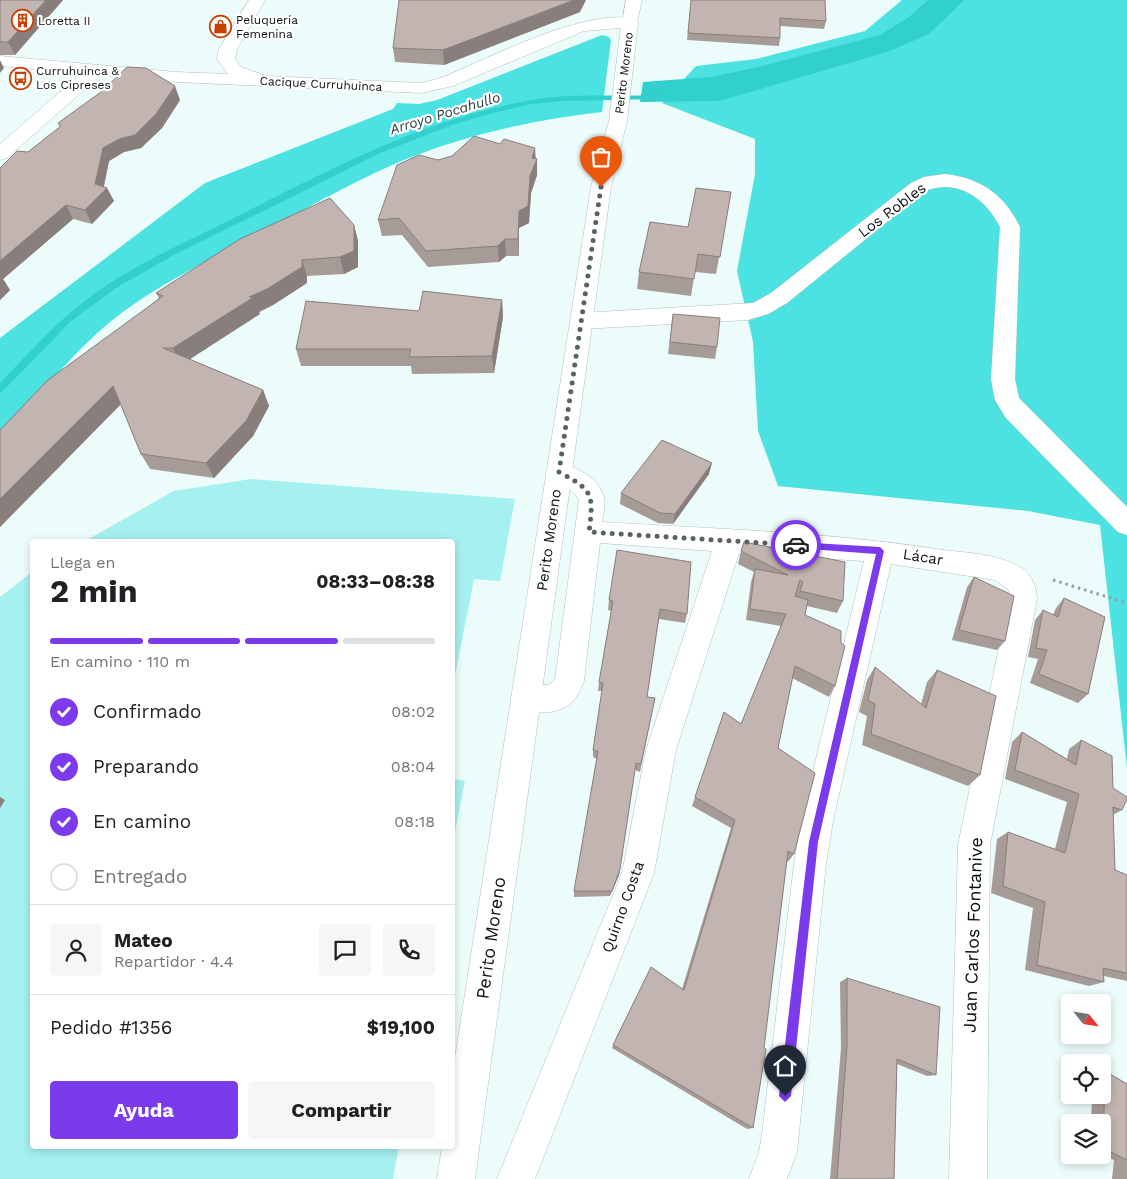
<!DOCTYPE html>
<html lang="es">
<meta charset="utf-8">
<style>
:root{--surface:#fff;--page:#f6f6f6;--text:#202124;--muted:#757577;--line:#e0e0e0;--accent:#7c3aed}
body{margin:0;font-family:"Work Sans",sans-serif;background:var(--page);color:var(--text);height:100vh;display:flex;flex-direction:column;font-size:19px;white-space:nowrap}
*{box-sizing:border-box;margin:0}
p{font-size:16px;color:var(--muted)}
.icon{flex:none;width:28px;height:28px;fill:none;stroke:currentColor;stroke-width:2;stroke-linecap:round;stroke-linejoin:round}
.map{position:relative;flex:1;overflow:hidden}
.sheet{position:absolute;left:30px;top:539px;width:425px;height:610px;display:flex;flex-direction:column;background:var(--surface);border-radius:5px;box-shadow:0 2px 8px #0003}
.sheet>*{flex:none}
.needle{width:32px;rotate:120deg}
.tools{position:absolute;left:1061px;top:994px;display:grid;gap:10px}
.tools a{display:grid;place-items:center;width:50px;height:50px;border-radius:5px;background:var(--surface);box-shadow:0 2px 8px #0003;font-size:25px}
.pin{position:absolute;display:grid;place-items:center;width:42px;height:42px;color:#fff;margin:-51px -21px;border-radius:50% 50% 50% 0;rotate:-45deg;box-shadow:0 0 5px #0007}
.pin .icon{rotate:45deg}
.courier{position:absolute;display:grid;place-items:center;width:50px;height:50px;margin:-25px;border:4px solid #7c3aed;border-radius:50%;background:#fff;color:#222;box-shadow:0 1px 6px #0007}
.head em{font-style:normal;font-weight:700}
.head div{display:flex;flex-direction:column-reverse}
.head{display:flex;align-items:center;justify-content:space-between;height:85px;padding:0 20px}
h1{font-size:32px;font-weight:700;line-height:38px}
.bar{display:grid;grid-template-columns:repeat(4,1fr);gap:8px 5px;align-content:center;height:60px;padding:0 20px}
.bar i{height:6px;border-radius:4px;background:var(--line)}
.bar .current{background:var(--accent)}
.bar p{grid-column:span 4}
.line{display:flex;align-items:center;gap:12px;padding:0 20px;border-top:1px solid var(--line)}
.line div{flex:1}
.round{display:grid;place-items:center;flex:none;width:52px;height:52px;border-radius:5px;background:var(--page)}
ol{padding:0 20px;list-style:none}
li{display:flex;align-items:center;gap:15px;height:55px}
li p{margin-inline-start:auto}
li .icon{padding:5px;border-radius:50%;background:var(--accent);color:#fff;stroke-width:4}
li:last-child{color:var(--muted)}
li i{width:28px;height:28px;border:2px solid var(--line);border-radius:50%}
.button{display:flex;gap:10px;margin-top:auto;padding:10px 20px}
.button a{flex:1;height:58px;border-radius:5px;background:var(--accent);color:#fff;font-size:20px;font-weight:700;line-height:58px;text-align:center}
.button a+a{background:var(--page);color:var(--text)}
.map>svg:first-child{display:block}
.green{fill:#a5f1f0}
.forest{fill:#4ce2e1}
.water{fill:#31cfce}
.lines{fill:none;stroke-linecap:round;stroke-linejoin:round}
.stream{fill:#31cfce;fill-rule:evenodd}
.minor-casing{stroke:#b0bfbf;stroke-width:1}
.major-casing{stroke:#b0bfbf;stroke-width:1}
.path{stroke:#939f9e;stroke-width:3;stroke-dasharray:2.5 4;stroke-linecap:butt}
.minor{fill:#fff;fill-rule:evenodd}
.major{fill:#fff;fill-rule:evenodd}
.wall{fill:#a79b97}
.shaded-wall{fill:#887e7b}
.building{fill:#c2b4b0;stroke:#887e7b}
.route{fill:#7c3aed}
.done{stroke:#596262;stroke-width:5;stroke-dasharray:0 9}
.labels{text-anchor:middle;stroke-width:4.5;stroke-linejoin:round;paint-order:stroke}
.far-poi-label{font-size:12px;fill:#0a0f0f;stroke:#fff;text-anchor:start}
.far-street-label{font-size:12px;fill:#0a0f0f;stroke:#fff}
.far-water-label{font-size:14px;font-style:italic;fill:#233c3c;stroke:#fff}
.street-label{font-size:15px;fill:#0a0f0f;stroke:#fff}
.near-street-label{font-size:18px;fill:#0a0f0f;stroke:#fff}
</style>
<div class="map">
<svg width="1127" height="1179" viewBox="0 0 1127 1179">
<rect width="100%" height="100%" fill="#ecfcfb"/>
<path class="green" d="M 251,479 L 515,499 L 500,581 L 474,579 L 453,686 L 452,541 L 85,541 L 174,491 Z
M 32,572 L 32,1146 L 399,1146 L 393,1179 L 0,1179 L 0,597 Z
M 453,779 L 465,781 L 455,832 L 453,831 Z"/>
<path class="forest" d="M 902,0 L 1127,0 L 1127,768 L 1100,525 L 1028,511 L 778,486 L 758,431 L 753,342 L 737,271 L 755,174 L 755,139 L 662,103 L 696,66 L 756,59 L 865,31 Z
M 602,35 L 609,37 L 611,40 L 602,112 C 530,120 457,137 390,166 C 343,187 298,213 253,237 C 204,263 153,287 110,322 C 69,356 35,401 0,441 L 0,338 L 205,183 L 393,109 L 397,103 L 419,104 L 437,100 Z"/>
<path class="water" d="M 928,0 L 964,0 L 929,34 L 887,52 L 719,101 L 640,102 L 643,82 L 711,77 L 754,68 L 880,35 L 909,17 Z"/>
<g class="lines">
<path class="stream" d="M 656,95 L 660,97 L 659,99 L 562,101 L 531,104 L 493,113 L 455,124 L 380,153 L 174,255 L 116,288 L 70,322 L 3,391 L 0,393 L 0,383 C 29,353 56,322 90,297 C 133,265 184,243 232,219 C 327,171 425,118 532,100 C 573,93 615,97 656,95 Z"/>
<defs>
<path id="minor" d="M 626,0 L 642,0 L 636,27 L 624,27 L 622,23 Z
M 96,65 L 102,66 L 105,70 L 102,74 L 7,158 L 0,160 L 0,144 L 90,66 Z
M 945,174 C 980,178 1004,194 1020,227 L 1015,379 L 1019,398 L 1127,507 L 1127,535 L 1118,532 L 1006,418 L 995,400 L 991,379 L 1000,227 C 986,198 957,178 925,191 L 787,303 L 768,314 L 748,320 L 581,329 L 573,326 L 570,321 L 573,316 L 581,313 L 753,303 L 771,293 L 911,183 L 924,177 Z
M 559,462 C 577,468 599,477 604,498 C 606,505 603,515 602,522 C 716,529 830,532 943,550 C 968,553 998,554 1020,567 C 1031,573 1037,587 1037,599 L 990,845 L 987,1179 L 949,1179 L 958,845 L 1009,599 L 1009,590 L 995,580 L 891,564 L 833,821 L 826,864 L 797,1152 L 787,1179 L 749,1179 L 759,1152 L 762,1134 L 794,864 L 801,821 L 864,561 L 739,553 L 676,750 L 654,873 L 535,1179 L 497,1179 L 622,873 L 646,750 L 712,551 L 600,543 L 584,681 C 581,688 578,697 572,702 C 558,716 532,714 516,708 L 511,698 L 516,688 L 526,684 L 549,685 L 555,680 L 579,500 C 572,486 554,485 546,472 L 550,465 Z"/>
<path id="major" d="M 249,0 L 265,0 L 237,49 L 235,59 L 241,67 L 266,76 L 421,83 L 441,78 C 489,58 586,7 636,19 L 638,23 L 627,121 L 611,187 L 475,1179 L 437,1179 L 442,1146 L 452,1146 L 452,1077 L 591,187 L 609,121 L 621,28 L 584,31 L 453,86 L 421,93 L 176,82 L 0,66 L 0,56 L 176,72 L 228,74 L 217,59 L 219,49 Z"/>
</defs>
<use href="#minor" class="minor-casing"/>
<use href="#major" class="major-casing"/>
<path class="path" d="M 1053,580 L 1127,603"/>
<use href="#minor" class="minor"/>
<use href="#major" class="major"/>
</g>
<path class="wall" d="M 0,0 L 63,0 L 15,55 L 0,55 Z
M 691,0 L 826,21 L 824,29 L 780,26 L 780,38 L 779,46 L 687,40 Z
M 580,12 L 444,65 L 395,62 L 393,48 Z
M 180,100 L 162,128 L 141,148 L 124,152 L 109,161 L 104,187 L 107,188 L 114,201 L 92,224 L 73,219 L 3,279 L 10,290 L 0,300 L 0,168 L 28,152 L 60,127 L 58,123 Z
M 500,144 L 537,159 L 537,175 L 531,193 L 529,223 L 519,228 L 519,256 L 506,256 L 499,262 L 428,267 L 402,235 L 382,236 L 378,220 L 438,160 Z
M 731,192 L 716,274 L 695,272 L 691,296 L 637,289 L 639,272 L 688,227 Z
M 354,225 L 358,241 L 358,267 L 344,274 L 307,276 L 307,283 L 273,305 L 259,312 L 260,314 L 189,359 L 263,390 L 269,406 L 253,436 L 214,478 L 150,469 L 141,454 L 121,404 L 0,527 L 0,430 L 159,298 L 156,293 Z
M 502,300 L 503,317 L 494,373 L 412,374 L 411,366 L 301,366 L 296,349 L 419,311 Z
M 673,314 L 717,347 L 715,359 L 668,354 Z
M 709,474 L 673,524 L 658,523 L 620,504 L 621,493 Z
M 741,551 L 843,601 L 837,613 L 807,606 L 805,615 L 835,686 L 829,697 L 792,678 L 778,748 L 794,854 L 788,862 L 787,861 L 753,1128 L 747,1129 L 612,1048 L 651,967 L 682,989 L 731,828 L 692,806 L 724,712 L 741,724 L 781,626 L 746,620 L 751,582 L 754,572 L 738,564 Z
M 974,577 L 1005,641 L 997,650 L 952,640 L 967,587 Z
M 1064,598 L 1088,694 L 1078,703 L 1030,683 L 1038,659 L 1028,657 L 1035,620 L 1043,610 L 1053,615 L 1056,608 Z
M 609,600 L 687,614 L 685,623 L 659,619 L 647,697 L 655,698 L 640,772 L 635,770 L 619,875 L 610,896 L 574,897 L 574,891 L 597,759 L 593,757 L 593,750 L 602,691 L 598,691 L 599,682 L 611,611 L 608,610 Z
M 875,667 L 921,704 L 927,682 L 937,670 L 980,775 L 968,786 L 862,745 L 867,716 L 859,712 L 867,680 Z
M 1022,732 L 1067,759 L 1069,749 L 1081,740 L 1113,788 L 1122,810 L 1113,815 L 1115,870 L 1127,875 L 1127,981 L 1104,976 L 1104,982 L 1089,986 L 1025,970 L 1033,908 L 991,893 L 997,839 L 1008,832 L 1055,849 L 1067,802 L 1005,779 L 1012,742 Z
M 847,978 L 936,1075 L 927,1076 L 897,1064 L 894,1179 L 830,1179 L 841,1048 L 840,982 Z
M 1102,1071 L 1105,1071 L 1127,1084 L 1127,1179 L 1112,1179 L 1114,1160 L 1102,1154 L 1102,1122 L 1091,1122 L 1092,1095 L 1102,1095 Z"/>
<path class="shaded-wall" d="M 46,0 L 63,0 L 15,55 L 8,42 Z
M 574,0 L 586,0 L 580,12 L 444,65 L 443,50 Z
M 0,60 L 4,68 L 0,73 Z
M 175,86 L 180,100 L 162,128 L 141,148 L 124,152 L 109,161 L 102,193 L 107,188 L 114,201 L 92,224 L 85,210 L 95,184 L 103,148 L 119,139 Z
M 535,148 L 536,162 L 537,159 L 537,175 L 531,193 L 529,223 L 519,228 L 519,256 L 518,239 L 519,211 L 532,158 Z
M 66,205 L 73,219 L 3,279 L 10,290 L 0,300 L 0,261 Z
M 354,225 L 358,241 L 358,267 L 344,274 L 340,257 Z
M 505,239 L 506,256 L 499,262 L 498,246 Z
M 302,260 L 307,276 L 307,283 L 273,305 L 259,312 L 260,314 L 181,365 L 173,348 Z
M 502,300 L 503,317 L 494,373 L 492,356 Z
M 113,386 L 123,402 L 0,527 L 0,499 Z
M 263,390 L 269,406 L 253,436 L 214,478 L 206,463 Z
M 712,463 L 709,474 L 673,524 L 675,514 Z
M 0,797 L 5,800 L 0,808 Z
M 620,869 L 619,875 L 610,896 L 612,891 Z"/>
<path class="building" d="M 0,0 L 46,0 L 8,42 L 0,42 Z
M 399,0 L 574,0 L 443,50 L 393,48 Z
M 691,0 L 825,0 L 826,21 L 780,18 L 780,38 L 688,33 Z
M 127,67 L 146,68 L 175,86 L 156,114 L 135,135 L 119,139 L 103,148 L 95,184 L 107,188 L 85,210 L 66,205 L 0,261 L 0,168 L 17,151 L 28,152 L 61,126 L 58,123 L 101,92 Z
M 474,136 L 500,144 L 504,139 L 535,148 L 532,158 L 537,159 L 530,176 L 528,206 L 519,211 L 518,239 L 505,239 L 498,246 L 426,251 L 399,218 L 378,220 L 397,165 L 419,155 L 438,160 L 452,156 Z
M 696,188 L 731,192 L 720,257 L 698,254 L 694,279 L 639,272 L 650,222 L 688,227 Z
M 330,198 L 354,225 L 354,251 L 340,257 L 302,260 L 302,267 L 267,289 L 249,297 L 254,297 L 173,348 L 163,348 L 263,390 L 246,421 L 206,463 L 141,454 L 113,386 L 0,499 L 0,430 L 48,380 L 163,296 L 156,293 L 240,239 Z
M 423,291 L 502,300 L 492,356 L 409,357 L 411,349 L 296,349 L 306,301 L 419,311 Z
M 673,314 L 720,318 L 717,347 L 670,342 Z
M 662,440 L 712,463 L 675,514 L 660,513 L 621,493 Z
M 744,542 L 845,562 L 843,601 L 800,591 L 803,582 L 800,580 L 795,596 L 808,600 L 805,615 L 841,631 L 841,643 L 845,646 L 835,686 L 795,666 L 778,748 L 815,773 L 794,854 L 788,851 L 764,1048 L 766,1049 L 753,1128 L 613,1045 L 651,967 L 684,990 L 735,820 L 695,797 L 724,712 L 741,724 L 786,614 L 750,609 L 755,569 L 788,575 L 741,551 Z
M 617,550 L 691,562 L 687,614 L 660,609 L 647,697 L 655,698 L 641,764 L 636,763 L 620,869 L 612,891 L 574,891 L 598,751 L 593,750 L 603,683 L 599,682 L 613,601 L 609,600 Z
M 974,577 L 1014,596 L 1005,641 L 959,630 Z
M 1064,598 L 1105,617 L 1088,694 L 1039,674 L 1047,650 L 1036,648 L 1043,610 L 1058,617 Z
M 875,667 L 926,708 L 937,670 L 996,696 L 980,775 L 871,734 L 875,704 L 868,700 Z
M 1022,732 L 1076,765 L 1081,740 L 1112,756 L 1113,788 L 1127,797 L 1127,799 L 1122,810 L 1113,807 L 1115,870 L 1127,875 L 1127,973 L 1103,968 L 1104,982 L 1037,965 L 1045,902 L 1003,886 L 1008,832 L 1065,853 L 1079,794 L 1015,770 Z
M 847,978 L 940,1007 L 936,1075 L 897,1059 L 894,1179 L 837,1179 L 847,1046 Z
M 1105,1071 L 1127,1084 L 1127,1160 L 1103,1148 Z"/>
<path class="route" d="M 796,542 L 880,547 L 884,551 L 818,842 L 791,1096 L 785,1102 L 779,1096 L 809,842 L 876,554 L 796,548 L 792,545 Z"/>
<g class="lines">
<path class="done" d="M 601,187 L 559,472 C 593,490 594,494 589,532 L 796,545"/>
</g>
<defs>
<symbol id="building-ring" viewBox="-11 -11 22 22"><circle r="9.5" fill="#fff" stroke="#c64000" stroke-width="1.5"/><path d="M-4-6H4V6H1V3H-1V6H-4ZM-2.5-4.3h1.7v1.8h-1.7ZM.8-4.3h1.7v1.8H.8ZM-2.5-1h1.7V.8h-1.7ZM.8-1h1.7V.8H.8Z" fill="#c64000"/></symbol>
<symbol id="shop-ring" viewBox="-11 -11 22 22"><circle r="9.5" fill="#fff" stroke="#c64000" stroke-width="1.5"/><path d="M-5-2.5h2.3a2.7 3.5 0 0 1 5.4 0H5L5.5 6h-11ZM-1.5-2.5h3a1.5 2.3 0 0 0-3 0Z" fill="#c64000"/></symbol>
<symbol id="bus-ring" viewBox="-11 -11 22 22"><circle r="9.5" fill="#fff" stroke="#c64000" stroke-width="1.5"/><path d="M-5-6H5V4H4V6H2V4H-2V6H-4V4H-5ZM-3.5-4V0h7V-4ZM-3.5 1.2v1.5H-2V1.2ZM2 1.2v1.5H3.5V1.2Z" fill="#c64000"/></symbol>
</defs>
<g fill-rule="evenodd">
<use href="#building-ring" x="10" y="8" width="25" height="25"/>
<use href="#shop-ring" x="208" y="14" width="25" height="25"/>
<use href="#bus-ring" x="8" y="66" width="25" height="25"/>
</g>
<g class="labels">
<g class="far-poi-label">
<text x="236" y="24">Peluquería<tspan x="236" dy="14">Femenina</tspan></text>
<text x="38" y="25">Loretta II</text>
<text x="36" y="75">Curruhuinca &amp;<tspan x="36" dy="14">Los Cipreses</tspan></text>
</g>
<g class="far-street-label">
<text transform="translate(624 73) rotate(-83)" y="4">Perito Moreno</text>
<text transform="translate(321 84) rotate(3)" y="4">Cacique Curruhuinca</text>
</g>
<g class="far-water-label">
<text transform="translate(445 113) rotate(-17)" y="5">Arroyo Pocahullo</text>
</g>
<g class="street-label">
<text transform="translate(892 210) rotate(-37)" y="5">Los Robles</text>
<text transform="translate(549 540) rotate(-82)" y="5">Perito Moreno</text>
<text transform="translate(923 557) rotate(9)" y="5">Lácar</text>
<text transform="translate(623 907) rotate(-70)" y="5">Quirno Costa</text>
</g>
<g class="near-street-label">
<text transform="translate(973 935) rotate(-88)" y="6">Juan Carlos Fontanive</text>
<text transform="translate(491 938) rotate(-82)" y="6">Perito Moreno</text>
</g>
</g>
</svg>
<div class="tools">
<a><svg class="needle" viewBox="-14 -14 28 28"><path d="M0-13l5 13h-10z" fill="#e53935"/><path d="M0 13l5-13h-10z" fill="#757577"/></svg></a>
<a><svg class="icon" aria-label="locate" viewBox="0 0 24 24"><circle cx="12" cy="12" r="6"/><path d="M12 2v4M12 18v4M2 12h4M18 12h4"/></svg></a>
<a><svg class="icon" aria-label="layers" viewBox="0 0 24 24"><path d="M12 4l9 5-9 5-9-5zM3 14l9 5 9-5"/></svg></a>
</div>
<div class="pin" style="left:601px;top:187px;background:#ea580c"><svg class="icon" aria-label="bag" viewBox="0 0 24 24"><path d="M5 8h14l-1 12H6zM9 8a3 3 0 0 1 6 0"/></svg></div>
<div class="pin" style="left:785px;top:1096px;background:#1f2937"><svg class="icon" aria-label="home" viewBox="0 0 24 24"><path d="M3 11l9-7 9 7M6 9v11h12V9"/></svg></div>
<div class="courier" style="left:796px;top:545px"><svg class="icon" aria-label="car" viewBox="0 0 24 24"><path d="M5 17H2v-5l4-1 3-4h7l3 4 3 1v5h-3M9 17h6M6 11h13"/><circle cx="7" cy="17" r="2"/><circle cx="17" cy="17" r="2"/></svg></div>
<section class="sheet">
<div class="head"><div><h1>2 min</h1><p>Llega en</p></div><em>08:33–08:38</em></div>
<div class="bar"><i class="current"></i><i class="current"></i><i class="current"></i><i></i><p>En camino · 110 m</p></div>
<ol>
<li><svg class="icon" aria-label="check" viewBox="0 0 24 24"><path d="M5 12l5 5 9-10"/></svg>Confirmado<p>08:02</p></li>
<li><svg class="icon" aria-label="check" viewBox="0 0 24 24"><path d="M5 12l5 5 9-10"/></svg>Preparando<p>08:04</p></li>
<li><svg class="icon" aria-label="check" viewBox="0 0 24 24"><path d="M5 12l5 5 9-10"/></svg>En camino<p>08:18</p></li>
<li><i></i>Entregado</li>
</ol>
<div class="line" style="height:90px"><a class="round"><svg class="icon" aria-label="person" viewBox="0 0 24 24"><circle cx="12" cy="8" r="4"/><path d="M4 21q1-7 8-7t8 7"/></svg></a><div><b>Mateo</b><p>Repartidor · 4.4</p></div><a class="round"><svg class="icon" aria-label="chat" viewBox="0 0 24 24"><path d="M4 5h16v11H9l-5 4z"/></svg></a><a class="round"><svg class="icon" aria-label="phone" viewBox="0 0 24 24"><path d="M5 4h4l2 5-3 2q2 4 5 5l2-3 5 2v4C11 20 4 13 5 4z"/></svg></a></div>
<div class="line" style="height:65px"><div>Pedido #1356</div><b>$19,100</b></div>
<div class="button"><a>Ayuda</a><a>Compartir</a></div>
</section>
</div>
